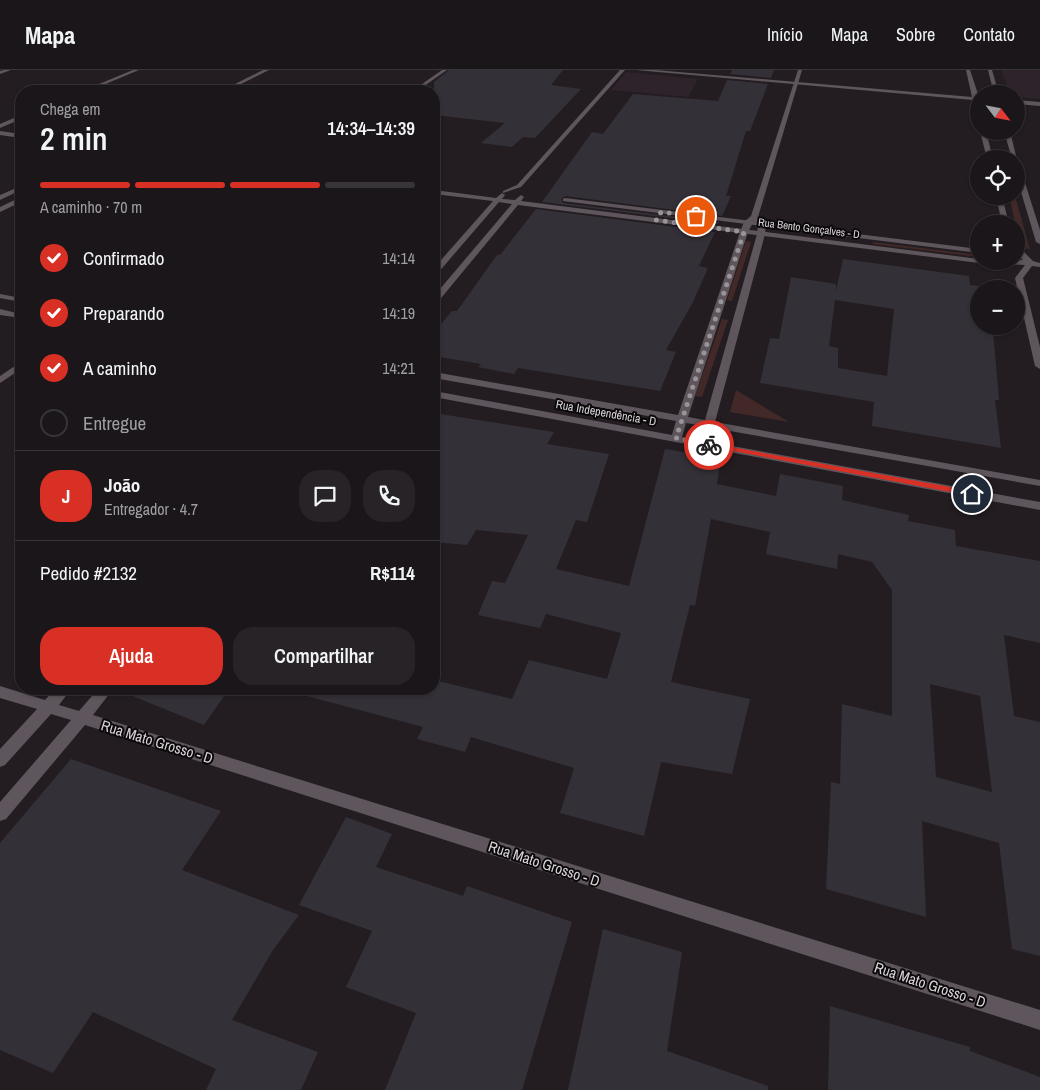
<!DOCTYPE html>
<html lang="pt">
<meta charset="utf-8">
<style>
:root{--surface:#1a1619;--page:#272326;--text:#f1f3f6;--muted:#9f9fa2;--line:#383538;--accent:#d93025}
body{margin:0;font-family:"Archivo Narrow",sans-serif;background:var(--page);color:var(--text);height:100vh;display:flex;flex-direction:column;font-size:19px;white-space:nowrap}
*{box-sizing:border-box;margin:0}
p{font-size:16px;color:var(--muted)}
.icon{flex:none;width:28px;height:28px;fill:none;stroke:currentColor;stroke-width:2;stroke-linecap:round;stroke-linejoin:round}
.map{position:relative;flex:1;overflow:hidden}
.details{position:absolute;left:15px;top:15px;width:425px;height:610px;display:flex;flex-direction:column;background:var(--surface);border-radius:20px;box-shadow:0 1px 4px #0004,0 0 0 1px var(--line)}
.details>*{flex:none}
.needle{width:32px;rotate:122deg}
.fabs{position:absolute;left:970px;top:15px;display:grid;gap:10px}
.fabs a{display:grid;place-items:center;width:55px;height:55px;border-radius:50%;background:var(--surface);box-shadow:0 1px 4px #0004,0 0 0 1px var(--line);font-size:25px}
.pin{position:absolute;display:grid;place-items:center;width:42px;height:42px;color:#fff;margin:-21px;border:2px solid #fff;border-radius:50%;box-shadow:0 1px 5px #0007}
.courier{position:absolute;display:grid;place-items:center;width:50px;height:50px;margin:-25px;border:4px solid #d93025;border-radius:50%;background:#fff;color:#222;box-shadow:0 1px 6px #0007}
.summary em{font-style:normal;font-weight:600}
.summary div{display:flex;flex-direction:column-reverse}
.summary{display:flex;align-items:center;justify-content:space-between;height:85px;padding:0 25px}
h1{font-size:32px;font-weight:600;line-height:38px}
.bar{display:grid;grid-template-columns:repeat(4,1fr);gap:8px 5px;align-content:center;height:60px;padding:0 25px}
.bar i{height:6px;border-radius:4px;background:var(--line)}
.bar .current{background:var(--accent)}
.bar p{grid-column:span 4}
.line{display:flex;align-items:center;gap:12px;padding:0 25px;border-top:1px solid var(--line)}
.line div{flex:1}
.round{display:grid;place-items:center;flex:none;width:52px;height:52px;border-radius:20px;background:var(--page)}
ol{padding:0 25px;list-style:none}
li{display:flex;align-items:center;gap:15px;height:55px}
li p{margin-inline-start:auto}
li .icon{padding:5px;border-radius:50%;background:var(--accent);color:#fff;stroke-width:4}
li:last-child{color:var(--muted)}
li i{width:28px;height:28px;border:2px solid var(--line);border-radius:50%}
.cta{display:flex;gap:10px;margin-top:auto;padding:10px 25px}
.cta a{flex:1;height:58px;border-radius:20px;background:var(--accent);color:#fff;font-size:20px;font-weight:600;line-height:58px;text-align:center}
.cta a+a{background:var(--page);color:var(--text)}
header{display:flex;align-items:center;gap:30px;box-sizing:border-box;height:70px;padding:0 25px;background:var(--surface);border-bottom:1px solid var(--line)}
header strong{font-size:24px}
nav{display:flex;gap:28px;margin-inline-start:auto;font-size:18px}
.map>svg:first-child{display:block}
.built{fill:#2e222b}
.green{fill:#422927}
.building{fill:#343037;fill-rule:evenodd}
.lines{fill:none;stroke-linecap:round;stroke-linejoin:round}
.street{fill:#5e565c;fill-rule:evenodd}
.secondary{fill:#5e565c;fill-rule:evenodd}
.route{fill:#d93025}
.done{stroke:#999498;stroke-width:5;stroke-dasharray:0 9}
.labels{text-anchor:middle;stroke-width:4;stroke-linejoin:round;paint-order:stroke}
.far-street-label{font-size:11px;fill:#d9d4d8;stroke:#0b080a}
.street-label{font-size:12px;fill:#d9d4d8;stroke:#0b080a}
.near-street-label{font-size:15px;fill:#d9d4d8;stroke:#0b080a}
</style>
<header>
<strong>Mapa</strong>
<nav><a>Início</a><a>Mapa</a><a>Sobre</a><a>Contato</a></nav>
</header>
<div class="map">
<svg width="1040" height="1020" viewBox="0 0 1040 1020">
<rect width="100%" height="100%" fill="#231d21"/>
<path class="built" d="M 1001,0 L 1040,0 L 1040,29 L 1016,27 L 1016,24 L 1010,24 Z
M 626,2 L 698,9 L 688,27 L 611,20 Z"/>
<path class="green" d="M 1009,126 L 1015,126 L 1030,179 L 1021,178 Z
M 746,171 L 751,172 L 732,231 L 727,230 Z
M 873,172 L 979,185 L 979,187 L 873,174 Z
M 722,249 L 728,250 L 702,327 L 695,326 Z
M 736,320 L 789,352 L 730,342 Z"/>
<path class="building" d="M 449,0 L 563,0 L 551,15 L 581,19 L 535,68 L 523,67 L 512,77 L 481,73 L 505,53 L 434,45 L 434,12 Z
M 732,0 L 774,0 L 771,8 L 730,4 Z
M 727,10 L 768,14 L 750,61 L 746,61 L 726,126 L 731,126 L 722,146 L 565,126 L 561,129 L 563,133 L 719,152 L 719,154 L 542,132 L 592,62 L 603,64 L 633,24 L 718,31 Z
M 536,139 L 715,162 L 699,196 L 708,198 L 693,232 L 666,280 L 676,282 L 660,321 L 518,298 L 514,304 L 478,297 L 481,294 L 434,286 L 434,262 L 452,241 L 457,241 L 497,185 L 500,185 Z
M 843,189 L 969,206 L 970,215 L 978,216 L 979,256 L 982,256 L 983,261 L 993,262 L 999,330 L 995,330 L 1001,378 L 872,356 L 874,332 L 760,313 L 770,268 L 779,269 L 791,207 L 836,214 L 836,221 ZM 835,230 L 894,239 L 887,306 L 838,298 L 838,278 L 829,276 Z
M 434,343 L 554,362 L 547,374 L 609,384 L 587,452 L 576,450 L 556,499 L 629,516 L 665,379 L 721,388 L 717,414 L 776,426 L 780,404 L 843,416 L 842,430 L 909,445 L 908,451 L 955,460 L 956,476 L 1040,491 L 1040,573 L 1004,565 L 1014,646 L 1040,652 L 1040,886 L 1012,879 L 999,773 L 922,751 L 926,847 L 826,819 L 831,712 L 840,714 L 842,634 L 892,646 L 892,520 L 872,492 L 838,484 L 837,499 L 766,484 L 770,462 L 711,449 L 695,536 L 690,535 L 671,612 L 750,629 L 732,704 L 661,692 L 644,766 L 560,743 L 574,698 L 471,667 L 465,682 L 417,669 L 423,657 L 307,626 L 308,619 L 434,619 L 434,610 L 512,629 L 529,590 L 607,609 L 621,563 L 546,544 L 540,558 L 478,545 L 492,511 L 505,513 L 528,465 L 476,460 L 467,475 L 434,472 ZM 930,614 L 980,626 L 992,722 L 936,707 Z
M 115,619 L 229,619 L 204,655 Z
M 71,689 L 221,741 L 182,800 L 299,845 L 273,880 L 232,950 L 318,982 L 301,1020 L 206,1020 L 216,999 L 93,942 L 53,1003 L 0,980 L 0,773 Z
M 346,747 L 392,764 L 376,797 L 463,826 L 467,816 L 572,852 L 522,1020 L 385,1020 L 416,943 L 346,917 L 372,861 L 299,835 Z
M 603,859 L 682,882 L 667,981 L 768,1016 L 768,1020 L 568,1020 Z
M 830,936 L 970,977 L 970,981 L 1040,1007 L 1040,1020 L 828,1020 Z"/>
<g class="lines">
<path class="street" d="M 4,0 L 11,0 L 0,4 L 0,1 Z
M 133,0 L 139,0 L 89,21 L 82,21 Z
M 263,0 L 269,0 L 227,21 L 221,21 Z
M 442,0 L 447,0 L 417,21 L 412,21 Z
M 620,0 L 625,0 L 521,117 L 503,123 L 503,121 L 517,115 Z
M 798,0 L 802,0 L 758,147 L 766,154 L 765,164 L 715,352 L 1040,410 L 1040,416 L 713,358 L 710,372 L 1040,432 L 1040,440 L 434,327 L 434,321 L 672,365 L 676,351 L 434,308 L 434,302 L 678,345 L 740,162 L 744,152 L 751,146 ZM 754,151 L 758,155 L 757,164 L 705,350 L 688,347 L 748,162 ZM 686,353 L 704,356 L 700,370 L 682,367 Z
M 21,45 L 21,49 L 0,58 L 0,54 Z
M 0,61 L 21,64 L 21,68 L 0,65 Z
M 0,224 L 21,228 L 21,232 L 0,228 Z
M 0,239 L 21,244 L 21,248 L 0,245 Z
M 21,292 L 21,299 L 0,313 L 0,306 Z"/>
<path class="secondary" d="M 636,0 L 655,0 L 972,27 L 966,0 L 970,0 L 979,27 L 979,47 L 976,45 L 973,30 Z
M 988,0 L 992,0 L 999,24 L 994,24 Z
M 1016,30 L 1040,32 L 1040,36 L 1016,34 Z
M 980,61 L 986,61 L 993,89 L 987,89 Z
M 1004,61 L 1010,61 L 1017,90 L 1012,89 Z
M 1016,92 L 1019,94 L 1040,160 L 1040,174 L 1036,172 L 1016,105 Z
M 21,116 L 21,120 L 0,130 L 0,125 Z
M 434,120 L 496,128 L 502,123 L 505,125 L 502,129 L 515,130 L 521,125 L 524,127 L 521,131 L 979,189 L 979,191 L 1023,190 L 1016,184 L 1016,177 L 1019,177 L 1033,191 L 1040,193 L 1040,197 L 1032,196 L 1023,208 L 1040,277 L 1040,299 L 1035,296 L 1015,208 L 1025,195 L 979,193 L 518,135 L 437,233 L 434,233 L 434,226 L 512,134 L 499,132 L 437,204 L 434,204 L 434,198 L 493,131 L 434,124 Z
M 996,126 L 1002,126 L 1009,154 L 1002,154 Z
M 21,127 L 21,132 L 0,142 L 0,137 Z
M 565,128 L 979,179 L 979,183 L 563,131 L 563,129 Z
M 0,616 L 45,630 L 55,619 L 71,619 L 59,635 L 79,641 L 98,619 L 113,619 L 93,645 L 1040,940 L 1040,960 L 85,655 L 6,749 L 0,751 L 0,732 L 71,650 L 51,644 L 5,695 L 0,697 L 0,679 L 37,639 L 0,628 Z"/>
</g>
<path class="route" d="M 709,373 L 972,421 L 975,424 L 972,426 L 707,376 L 706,375 Z"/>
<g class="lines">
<path class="done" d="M 696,146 L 661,142 L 656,150 L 744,162 L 676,368 L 709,375"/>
</g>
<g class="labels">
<g class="far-street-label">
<text transform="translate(809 158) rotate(7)" y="4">Rua Bento Gonçalves - D</text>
</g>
<g class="street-label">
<text transform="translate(606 343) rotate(10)" y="4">Rua Independência - D</text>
</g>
<g class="near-street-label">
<text transform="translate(157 672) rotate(17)" y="5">Rua Mato Grosso - D</text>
<text transform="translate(544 794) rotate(18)" y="5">Rua Mato Grosso - D</text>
<text transform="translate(930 915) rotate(18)" y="5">Rua Mato Grosso - D</text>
</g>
</g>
</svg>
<div class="fabs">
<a><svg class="needle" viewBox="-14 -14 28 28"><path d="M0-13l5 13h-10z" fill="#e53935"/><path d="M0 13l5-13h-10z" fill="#9f9fa2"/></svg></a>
<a><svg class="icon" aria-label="locate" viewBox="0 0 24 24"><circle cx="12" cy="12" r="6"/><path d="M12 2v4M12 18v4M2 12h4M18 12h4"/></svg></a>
<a>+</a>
<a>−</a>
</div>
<div class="pin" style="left:696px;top:146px;background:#ea580c"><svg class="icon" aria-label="bag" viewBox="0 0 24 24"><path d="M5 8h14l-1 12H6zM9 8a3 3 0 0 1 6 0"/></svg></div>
<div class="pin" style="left:972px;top:424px;background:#1f2937"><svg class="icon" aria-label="home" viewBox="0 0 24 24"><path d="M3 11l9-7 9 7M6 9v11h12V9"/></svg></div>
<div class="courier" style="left:709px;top:375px"><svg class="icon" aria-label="bike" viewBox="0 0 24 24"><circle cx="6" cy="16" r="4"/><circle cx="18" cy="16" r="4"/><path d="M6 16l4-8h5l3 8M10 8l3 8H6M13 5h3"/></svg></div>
<section class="details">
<div class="summary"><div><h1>2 min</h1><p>Chega em</p></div><em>14:34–14:39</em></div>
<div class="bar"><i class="current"></i><i class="current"></i><i class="current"></i><i></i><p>A caminho · 70 m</p></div>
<ol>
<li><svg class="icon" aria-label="check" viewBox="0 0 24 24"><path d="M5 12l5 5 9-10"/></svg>Confirmado<p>14:14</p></li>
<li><svg class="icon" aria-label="check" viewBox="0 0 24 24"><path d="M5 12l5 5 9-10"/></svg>Preparando<p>14:19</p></li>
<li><svg class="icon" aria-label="check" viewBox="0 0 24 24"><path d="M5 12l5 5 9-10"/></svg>A caminho<p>14:21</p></li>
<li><i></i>Entregue</li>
</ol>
<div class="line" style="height:90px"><b class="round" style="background:var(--accent);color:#fff">J</b><div><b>João</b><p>Entregador · 4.7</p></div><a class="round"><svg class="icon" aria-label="chat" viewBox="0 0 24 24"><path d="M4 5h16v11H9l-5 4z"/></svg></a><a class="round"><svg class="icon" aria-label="phone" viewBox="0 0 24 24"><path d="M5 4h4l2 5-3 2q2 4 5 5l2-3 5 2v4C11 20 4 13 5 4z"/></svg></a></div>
<div class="line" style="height:65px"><div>Pedido #2132</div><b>R$114</b></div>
<div class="cta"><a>Ajuda</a><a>Compartilhar</a></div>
</section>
</div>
